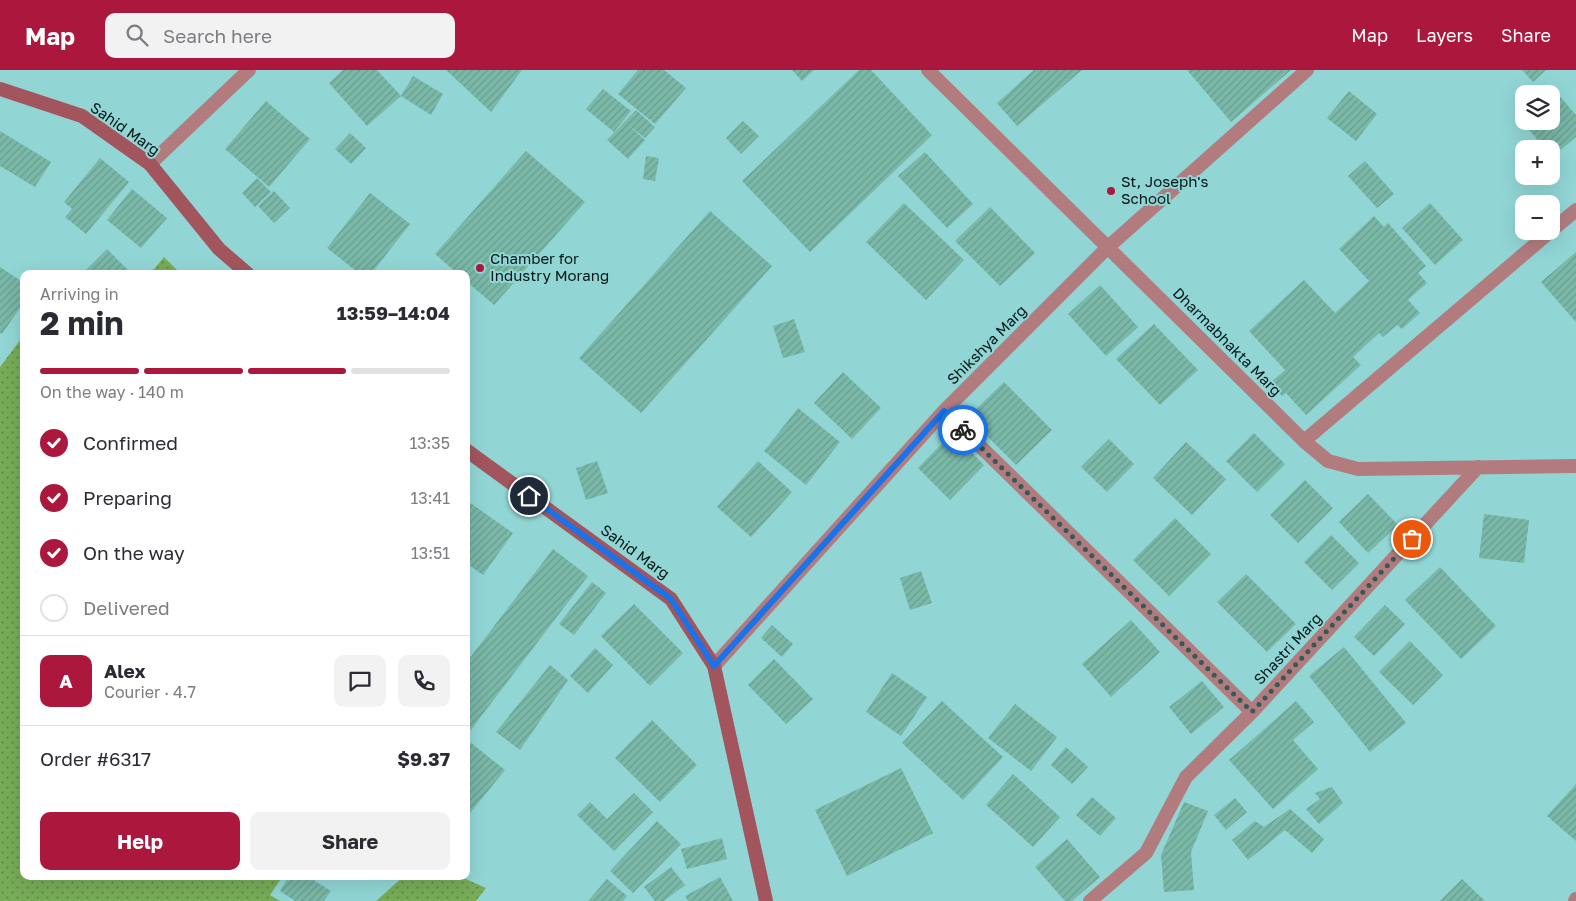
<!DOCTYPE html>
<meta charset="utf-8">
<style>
:root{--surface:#fff;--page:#f2f2f3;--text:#2b2b33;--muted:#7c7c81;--line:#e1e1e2;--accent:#ac173d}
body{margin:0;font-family:"Golos Text",sans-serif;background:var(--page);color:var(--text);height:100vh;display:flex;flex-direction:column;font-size:19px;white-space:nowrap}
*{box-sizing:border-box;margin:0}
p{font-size:16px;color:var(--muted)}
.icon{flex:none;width:28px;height:28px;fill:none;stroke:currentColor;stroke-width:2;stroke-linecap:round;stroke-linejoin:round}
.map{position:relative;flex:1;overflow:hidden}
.side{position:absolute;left:20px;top:200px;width:450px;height:610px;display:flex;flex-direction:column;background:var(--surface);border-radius:10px;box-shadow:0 5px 20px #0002}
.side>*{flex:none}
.controls{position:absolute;left:1515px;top:15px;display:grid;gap:10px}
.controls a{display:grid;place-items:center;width:45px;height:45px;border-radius:10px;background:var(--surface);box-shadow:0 5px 20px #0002;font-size:25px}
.pin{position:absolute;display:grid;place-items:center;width:42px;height:42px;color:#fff;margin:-21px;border:2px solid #fff;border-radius:50%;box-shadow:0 1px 5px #0007}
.courier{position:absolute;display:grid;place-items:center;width:50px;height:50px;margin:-25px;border:4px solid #1a73e8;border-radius:50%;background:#fff;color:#222;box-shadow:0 1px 6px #0007}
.headline em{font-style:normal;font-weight:700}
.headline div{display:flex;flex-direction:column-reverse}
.headline{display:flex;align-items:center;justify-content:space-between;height:85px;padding:0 20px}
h1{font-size:32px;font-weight:700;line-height:38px}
.bar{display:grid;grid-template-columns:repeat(4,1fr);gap:8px 5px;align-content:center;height:60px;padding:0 20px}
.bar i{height:6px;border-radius:4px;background:var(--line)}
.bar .active{background:var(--accent)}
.bar p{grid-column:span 4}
.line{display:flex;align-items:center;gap:12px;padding:0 20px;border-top:1px solid var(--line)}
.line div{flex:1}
.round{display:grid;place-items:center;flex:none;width:52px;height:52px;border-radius:10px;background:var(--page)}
ol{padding:0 20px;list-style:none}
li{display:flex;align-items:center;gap:15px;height:55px}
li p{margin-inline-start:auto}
li .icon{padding:5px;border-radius:50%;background:var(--accent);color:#fff;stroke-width:4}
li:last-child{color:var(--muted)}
li i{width:28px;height:28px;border:2px solid var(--line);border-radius:50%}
.primary-button{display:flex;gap:10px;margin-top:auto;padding:10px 20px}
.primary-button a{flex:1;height:58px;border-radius:10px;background:var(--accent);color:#fff;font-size:20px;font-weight:700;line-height:58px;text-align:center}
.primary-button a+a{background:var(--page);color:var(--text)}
header{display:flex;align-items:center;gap:30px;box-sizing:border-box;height:70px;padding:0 25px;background:var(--accent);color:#fff}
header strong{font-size:24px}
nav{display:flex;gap:28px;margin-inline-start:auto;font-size:18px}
.search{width:350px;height:45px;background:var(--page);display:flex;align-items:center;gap:12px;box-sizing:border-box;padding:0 18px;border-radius:10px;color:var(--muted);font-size:19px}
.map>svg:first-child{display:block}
.grass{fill:url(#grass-dots)}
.building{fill:url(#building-hatch)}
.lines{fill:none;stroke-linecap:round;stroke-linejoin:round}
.minor{stroke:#b27c7f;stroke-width:14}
.tertiary{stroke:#b27c7f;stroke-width:14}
.secondary{stroke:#a3555d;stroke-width:14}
.done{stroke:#335959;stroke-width:5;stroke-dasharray:0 9}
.route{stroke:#1a73e8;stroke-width:6}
.poi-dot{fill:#ac173d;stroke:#91d6d5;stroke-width:2}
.labels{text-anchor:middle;stroke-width:4;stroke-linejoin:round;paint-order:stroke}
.street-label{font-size:15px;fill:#001616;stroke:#91d6d5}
.poi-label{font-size:15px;fill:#001616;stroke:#91d6d5;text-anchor:start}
</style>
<header>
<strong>Map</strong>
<div class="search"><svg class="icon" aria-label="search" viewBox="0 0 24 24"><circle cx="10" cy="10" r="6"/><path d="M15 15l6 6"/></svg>Search here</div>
<nav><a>Map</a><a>Layers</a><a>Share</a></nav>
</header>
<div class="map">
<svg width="1576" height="831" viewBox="0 0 1576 831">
<defs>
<pattern id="grass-dots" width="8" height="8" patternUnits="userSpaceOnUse" patternTransform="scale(1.25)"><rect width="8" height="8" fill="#78ac58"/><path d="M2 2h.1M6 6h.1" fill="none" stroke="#608b48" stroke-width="1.8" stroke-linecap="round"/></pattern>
<pattern id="building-hatch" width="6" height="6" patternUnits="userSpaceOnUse" patternTransform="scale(1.25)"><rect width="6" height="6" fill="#7ab8a7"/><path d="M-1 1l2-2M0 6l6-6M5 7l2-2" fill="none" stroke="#689d8f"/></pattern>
</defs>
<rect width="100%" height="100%" fill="#91d6d5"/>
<path class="grass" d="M 164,187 L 181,204 L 150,204 Z
M 24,265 L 24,806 L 283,806 L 270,825 L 280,831 L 0,831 L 0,297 Z
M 404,806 L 459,806 L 486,818 L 476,831 L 376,831 Z"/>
<path class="building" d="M 343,0 L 377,0 L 401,26 L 367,56 L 329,13 Z
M 446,0 L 522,0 L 491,42 Z
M 638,0 L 664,0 L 686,18 L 655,54 L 618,24 Z
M 792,0 L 814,0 L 802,11 Z
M 859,0 L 871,0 L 932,65 L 810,182 L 742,111 Z
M 1034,0 L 1082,0 L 1017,56 L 997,33 Z
M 1187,0 L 1291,0 L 1231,52 Z
M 1522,0 L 1546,0 L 1533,12 Z
M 413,6 L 443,24 L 431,45 L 401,26 Z
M 603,19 L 631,41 L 614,62 L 586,39 Z
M 1349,21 L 1377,44 L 1356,71 L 1327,48 Z
M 1556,22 L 1576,45 L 1576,67 L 1552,87 L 1551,79 L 1545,79 L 1522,51 L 1551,51 L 1551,27 Z
M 266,31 L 310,69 L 269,117 L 225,79 Z
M 636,40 L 655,57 L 645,68 L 628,55 L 645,70 L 628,89 L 607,70 Z
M 743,51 L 759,66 L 741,84 L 726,68 Z
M 0,61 L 51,92 L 35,117 L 0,96 Z
M 350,63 L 366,78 L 351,94 L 335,79 Z
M 526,81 L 585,132 L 494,235 L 466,211 L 466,204 L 458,204 L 435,184 Z
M 925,82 L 973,134 L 947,158 L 898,106 Z
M 646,86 L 659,88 L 655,111 L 643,109 Z
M 100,88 L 129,112 L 86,164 L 65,147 L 72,139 L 64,132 Z
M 1365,91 L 1394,124 L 1377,138 L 1348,106 Z
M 257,108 L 271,122 L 255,137 L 242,123 Z
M 132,119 L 167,148 L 141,178 L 107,150 Z
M 274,121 L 290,138 L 274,153 L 258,136 Z
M 370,123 L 410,154 L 371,204 L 360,204 L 327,178 Z
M 904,133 L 964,190 L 926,230 L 866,172 Z
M 1430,133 L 1463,170 L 1435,195 L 1402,158 Z
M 990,137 L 1035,183 L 1000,216 L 955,171 Z
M 710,141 L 772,196 L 641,343 L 579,288 Z
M 1374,146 L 1384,157 L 1388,153 L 1426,196 L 1418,203 L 1427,213 L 1408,230 L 1420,243 L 1402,259 L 1397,255 L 1383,267 L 1379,263 L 1353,287 L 1361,295 L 1306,345 L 1286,323 L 1282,326 L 1270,313 L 1285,300 L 1249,261 L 1304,210 L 1335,243 L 1369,211 L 1339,179 Z
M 107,179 L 132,204 L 82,204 Z
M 1576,182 L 1576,252 L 1541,212 Z
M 0,197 L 24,213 L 24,232 L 2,264 L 0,263 Z
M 1100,215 L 1138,257 L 1106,286 L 1068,244 Z
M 794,249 L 805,282 L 783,288 L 773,256 Z
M 1154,254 L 1198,300 L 1160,335 L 1116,289 Z
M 843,302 L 881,338 L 852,369 L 814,333 Z
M 1004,312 L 1052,360 L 1016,395 L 968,347 Z
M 798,338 L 840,372 L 806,415 L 764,381 Z
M 952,363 L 984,395 L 950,430 L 918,398 Z
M 1254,363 L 1285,394 L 1257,422 L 1226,391 Z
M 1109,369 L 1134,394 L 1107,422 L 1081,397 Z
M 1186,372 L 1226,409 L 1192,445 L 1153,408 Z
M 597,391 L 608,423 L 586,430 L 576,398 Z
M 758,391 L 792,422 L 751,467 L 717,437 Z
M 1305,410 L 1333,438 L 1298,473 L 1270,445 Z
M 1368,424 L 1398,455 L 1368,483 L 1339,452 Z
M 466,430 L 513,463 L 483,505 L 466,493 Z
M 1484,444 L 1529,450 L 1524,493 L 1479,488 Z
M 1175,448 L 1211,484 L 1169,526 L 1133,490 Z
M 1331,465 L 1359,493 L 1332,520 L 1304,492 Z
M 553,479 L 588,506 L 470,661 L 466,658 L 466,593 Z
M 1440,497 L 1496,556 L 1461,589 L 1405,530 Z
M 921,501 L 932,533 L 910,540 L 900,508 Z
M 1246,504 L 1296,554 L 1267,582 L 1217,532 Z
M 592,512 L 606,523 L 574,565 L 559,554 Z
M 634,534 L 683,583 L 650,616 L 601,566 Z
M 1385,535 L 1405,554 L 1374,586 L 1354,567 Z
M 1131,550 L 1160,582 L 1111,627 L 1082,594 Z
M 772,555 L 793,574 L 782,587 L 761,568 Z
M 1410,571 L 1443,605 L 1413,635 L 1379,602 Z
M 1344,577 L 1406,653 L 1370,682 L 1309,606 Z
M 595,578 L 613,595 L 588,623 L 570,606 Z
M 774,589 L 813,629 L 786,654 L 748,615 Z
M 550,595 L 568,610 L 520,680 L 496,662 Z
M 892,603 L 927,627 L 901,666 L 866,642 Z
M 1202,611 L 1224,637 L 1191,664 L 1169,637 Z
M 942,631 L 1003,687 L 963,730 L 902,673 Z
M 1296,631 L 1314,652 L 1293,670 L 1318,699 L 1273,739 L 1229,690 Z
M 1015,634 L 1057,667 L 1031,701 L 988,668 Z
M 652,650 L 697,695 L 660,732 L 615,688 Z
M 466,669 L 505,700 L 466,748 Z
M 1066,677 L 1088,697 L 1072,714 L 1051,695 Z
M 901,698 L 933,763 L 847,806 L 815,740 Z
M 1013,704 L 1060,747 L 1033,777 L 986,735 Z
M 1576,714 L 1576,771 L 1547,746 Z
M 1332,717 L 1343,733 L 1319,754 L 1306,739 L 1320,729 L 1315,723 Z
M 634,723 L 653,742 L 614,781 L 577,745 L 590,732 L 607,749 Z
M 1092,727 L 1116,748 L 1100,766 L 1076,745 Z
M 1235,728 L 1247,742 L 1226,760 L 1214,745 Z
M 1184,732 L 1208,741 L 1191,782 L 1194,820 L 1164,822 L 1161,785 Z
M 1290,739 L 1324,769 L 1312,783 L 1285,760 L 1248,790 L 1232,770 L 1255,751 L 1264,757 Z
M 657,751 L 681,774 L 633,823 L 610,801 Z
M 722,768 L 727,789 L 687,799 L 681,779 Z
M 1067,769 L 1100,807 L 1072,831 L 1065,831 L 1035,797 Z
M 671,797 L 685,815 L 664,831 L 655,831 L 644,817 Z
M 289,806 L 307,806 L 331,821 L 324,831 L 295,831 L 280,821 Z
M 720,807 L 733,831 L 688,831 L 685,826 Z
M 607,809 L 627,826 L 623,831 L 588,831 Z
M 1462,809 L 1485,831 L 1440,831 Z"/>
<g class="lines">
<path class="minor" d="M 928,0 L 1304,371 L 1328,391 L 1358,399 L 1576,396
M 150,94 L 249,0
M 1551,161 L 1576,140
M 944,341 L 1252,642
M 1304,371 L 1551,161
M 714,596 L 944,341 L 1107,178 L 1307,0
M 1090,831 L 1146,783 L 1186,707 L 1252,642 L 1478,397"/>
<path class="tertiary" d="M 1575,831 L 1576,829"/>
<path class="secondary" d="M 0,19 L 82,46 L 150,94 L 219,179 L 248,204
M 466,380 L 671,529 L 714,596 L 766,831"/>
</g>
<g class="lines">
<path class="done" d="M 963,360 L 1252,642 L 1412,469"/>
<path class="route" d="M 529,426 L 671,529 L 714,596 L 944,341 L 963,360"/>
</g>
<g class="poi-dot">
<circle cx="1111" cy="121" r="5"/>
<circle cx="480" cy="198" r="5"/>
</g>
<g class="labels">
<g class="street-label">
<text transform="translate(125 59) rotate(35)" y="5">Sahid Marg</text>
<text transform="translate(1227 272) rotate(45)" y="5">Dharmabhakta Marg</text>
<text transform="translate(987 275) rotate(-45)" y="5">Shikshya Marg</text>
<text transform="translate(635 482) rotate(36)" y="5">Sahid Marg</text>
<text transform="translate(1288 579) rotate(-47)" y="5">Shastri Marg</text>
</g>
<g class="poi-label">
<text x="1121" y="117">St, Joseph's<tspan x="1121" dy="17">School</tspan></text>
<text x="490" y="194">Chamber for<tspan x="490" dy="17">Industry Morang</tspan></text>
</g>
</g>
</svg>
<div class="controls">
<a><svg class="icon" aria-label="layers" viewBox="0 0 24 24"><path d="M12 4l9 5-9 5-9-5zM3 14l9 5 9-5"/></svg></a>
<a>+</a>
<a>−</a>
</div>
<div class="pin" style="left:1412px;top:469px;background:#ea580c"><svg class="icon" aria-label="bag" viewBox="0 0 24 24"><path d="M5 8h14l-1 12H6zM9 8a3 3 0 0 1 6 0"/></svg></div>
<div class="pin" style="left:529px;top:426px;background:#1f2937"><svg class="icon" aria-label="home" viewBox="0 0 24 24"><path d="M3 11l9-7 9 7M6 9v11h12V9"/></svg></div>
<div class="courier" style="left:963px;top:360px"><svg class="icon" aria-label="bike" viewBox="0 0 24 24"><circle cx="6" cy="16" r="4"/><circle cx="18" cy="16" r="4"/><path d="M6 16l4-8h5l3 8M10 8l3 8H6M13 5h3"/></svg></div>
<section class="side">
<div class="headline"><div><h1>2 min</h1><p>Arriving in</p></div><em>13:59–14:04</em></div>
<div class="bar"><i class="active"></i><i class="active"></i><i class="active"></i><i></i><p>On the way · 140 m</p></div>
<ol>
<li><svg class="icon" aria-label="check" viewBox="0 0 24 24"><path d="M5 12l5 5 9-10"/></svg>Confirmed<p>13:35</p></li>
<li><svg class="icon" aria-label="check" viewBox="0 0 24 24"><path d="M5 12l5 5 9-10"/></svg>Preparing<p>13:41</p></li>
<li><svg class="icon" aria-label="check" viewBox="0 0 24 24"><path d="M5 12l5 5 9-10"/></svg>On the way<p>13:51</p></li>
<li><i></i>Delivered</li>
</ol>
<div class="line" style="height:90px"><b class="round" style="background:var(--accent);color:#fff">A</b><div><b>Alex</b><p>Courier · 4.7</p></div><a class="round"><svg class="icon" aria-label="chat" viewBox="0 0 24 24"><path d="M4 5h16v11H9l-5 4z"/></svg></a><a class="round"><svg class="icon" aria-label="phone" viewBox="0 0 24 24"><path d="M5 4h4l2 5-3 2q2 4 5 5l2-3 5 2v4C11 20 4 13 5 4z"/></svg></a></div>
<div class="line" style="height:65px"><div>Order #6317</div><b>$9.37</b></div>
<div class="primary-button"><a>Help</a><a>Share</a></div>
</section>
</div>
